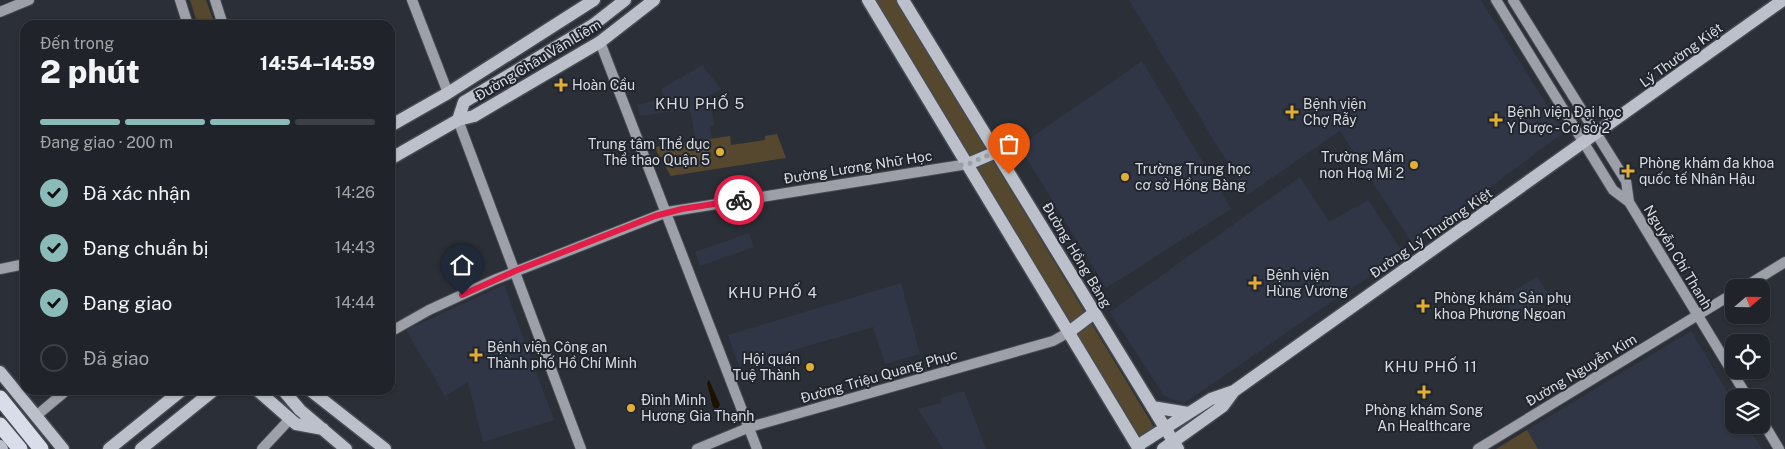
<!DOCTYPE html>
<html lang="vi">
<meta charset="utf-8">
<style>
:root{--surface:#202329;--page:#282b31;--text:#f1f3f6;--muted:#a2a4a8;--line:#3d4046;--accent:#8bbbb9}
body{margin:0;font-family:"Public Sans",sans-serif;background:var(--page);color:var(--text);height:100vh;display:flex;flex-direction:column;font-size:19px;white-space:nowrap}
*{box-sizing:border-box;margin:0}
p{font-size:16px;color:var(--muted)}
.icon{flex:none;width:28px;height:28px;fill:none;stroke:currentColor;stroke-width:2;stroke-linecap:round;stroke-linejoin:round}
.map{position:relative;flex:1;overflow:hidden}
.details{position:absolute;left:20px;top:20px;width:375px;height:375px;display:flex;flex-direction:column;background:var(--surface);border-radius:15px;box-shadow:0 1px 4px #0004,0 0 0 1px var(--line)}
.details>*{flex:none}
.needle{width:32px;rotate:70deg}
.buttons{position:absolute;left:1725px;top:279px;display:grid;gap:10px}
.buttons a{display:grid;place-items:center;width:45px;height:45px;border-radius:10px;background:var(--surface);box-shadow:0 1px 4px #0004,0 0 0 1px var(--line);font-size:25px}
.pin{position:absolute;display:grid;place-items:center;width:42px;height:42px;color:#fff;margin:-51px -21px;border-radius:50% 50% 50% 0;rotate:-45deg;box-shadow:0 0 5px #0007}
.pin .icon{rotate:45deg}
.courier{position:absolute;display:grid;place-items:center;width:50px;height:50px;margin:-25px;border:4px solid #e11d48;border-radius:50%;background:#fff;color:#222;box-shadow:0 1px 6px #0007}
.summary em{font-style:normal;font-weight:800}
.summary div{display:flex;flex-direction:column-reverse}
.summary{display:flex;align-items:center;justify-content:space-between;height:85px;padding:0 20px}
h1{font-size:32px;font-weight:800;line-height:38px}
.bar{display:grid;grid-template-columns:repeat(4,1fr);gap:8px 5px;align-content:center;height:60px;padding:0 20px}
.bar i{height:6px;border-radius:4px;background:var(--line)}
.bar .current{background:var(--accent)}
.bar p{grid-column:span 4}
ol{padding:0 20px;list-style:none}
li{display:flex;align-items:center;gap:15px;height:55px}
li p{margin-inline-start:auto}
li .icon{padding:5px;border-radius:50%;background:var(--accent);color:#111;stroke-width:4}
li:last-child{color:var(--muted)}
li i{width:28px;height:28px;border:2px solid var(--line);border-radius:50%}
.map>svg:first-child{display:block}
.built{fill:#303645}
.green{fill:#55482e}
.water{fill:#1c1200}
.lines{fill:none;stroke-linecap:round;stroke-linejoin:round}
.secondary-casing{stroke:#474b52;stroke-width:12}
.primary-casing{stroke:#474b52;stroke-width:15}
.highway-casing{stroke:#474b52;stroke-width:18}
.secondary{stroke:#9da0a8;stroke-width:10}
.primary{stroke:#bcc0ca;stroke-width:12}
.highway{stroke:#d8dde9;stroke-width:15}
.done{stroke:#9b9fa6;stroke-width:5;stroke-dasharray:0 9}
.route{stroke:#e11d48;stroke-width:6}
.poi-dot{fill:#e2af34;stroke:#21252d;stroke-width:2}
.labels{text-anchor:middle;stroke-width:4;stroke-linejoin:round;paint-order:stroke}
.street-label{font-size:14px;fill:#d8dbe1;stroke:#21252d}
.poi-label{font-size:14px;fill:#d8dbe1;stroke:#21252d;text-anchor:start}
.neighbourhood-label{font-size:15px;letter-spacing:1px;fill:#d8dbe1;stroke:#21252d}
</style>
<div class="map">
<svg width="1785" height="449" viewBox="0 0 1785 449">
<rect width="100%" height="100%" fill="#2b2f37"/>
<path class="built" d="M 1129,0 L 1481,0 L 1564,132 L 1413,245 L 1340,131 L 1247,195 Z
M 1142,61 L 1231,209 L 1106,288 L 1019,146 Z
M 702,65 L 721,89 L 706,98 L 712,110 L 714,126 L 710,127 L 712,139 L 696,141 L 690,109 L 641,116 L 637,105 L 665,98 L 661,89 Z
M 1300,177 L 1329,222 L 1368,200 L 1403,253 L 1184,403 L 1164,396 L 1110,312 Z
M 749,233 L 754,247 L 700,266 L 695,252 Z
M 1537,276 L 1550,297 L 1516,318 L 1503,298 Z
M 901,283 L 920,354 L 885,364 L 873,327 L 739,366 L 728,335 Z
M 504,285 L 554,420 L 483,442 L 468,382 L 445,396 L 406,330 Z
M 1691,331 L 1734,403 L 1734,425 L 1747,425 L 1762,449 L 1538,449 L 1527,430 Z
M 964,391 L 986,449 L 943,449 L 918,409 L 941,403 L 940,398 Z"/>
<path class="green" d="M 190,0 L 206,0 L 215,25 L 198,25 Z
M 876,0 L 896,0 L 1154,427 L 1139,436 Z
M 777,134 L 786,158 L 671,176 L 665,166 L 664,157 L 659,157 L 655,147 L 730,136 L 731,145 L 765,140 L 765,136 Z
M 1527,430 L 1538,449 L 1496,449 Z"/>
<path class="water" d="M 709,380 L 720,405 L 717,409 L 713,407 L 707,383 Z"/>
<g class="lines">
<defs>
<path id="secondary" d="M 180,0 L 188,25
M 215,0 L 223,25
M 412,0 L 448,93
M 1496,0 L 1613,190 L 1629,202
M 1513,0 L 1626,181 L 1629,202 L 1748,398
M 0,12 L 29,0
M 600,42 L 757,449
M 458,120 L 581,449
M 0,269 L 25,264
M 1743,288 L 1785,262
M 390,332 L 429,310 L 494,280 L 667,212 L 968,164
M 36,416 L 67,390
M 1761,419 L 1779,449
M 262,449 L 289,420
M 697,449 L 750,427 L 1053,341 L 1069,332
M 1478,449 L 1734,293"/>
<path id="primary" d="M 868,0 L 1139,449
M 903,0 L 1178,449
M 458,120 L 464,102 L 593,25 L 625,0
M 390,126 L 448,93 L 594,0
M 390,159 L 458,120 L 474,116 L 600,42 L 654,0
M 968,164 L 996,152
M 1069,332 L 1094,313
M 0,372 L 63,449
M 257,390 L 296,424 L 323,429
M 283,390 L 300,410 L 346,449
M 310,390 L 385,449
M 1152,407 L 1188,413
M 0,446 L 2,449
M 1137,446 L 1211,399 L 1234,391 L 1783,0
M 109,449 L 182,390
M 141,449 L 214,390
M 1163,449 L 1223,406 L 1234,391"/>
<path id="highway" d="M 0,398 L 41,449
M 0,425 L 20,449"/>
</defs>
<use href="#secondary" class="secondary-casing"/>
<use href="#primary" class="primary-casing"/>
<use href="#highway" class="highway-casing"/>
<use href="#secondary" class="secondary"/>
<use href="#primary" class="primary"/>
<use href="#highway" class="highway"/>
</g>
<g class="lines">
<path class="done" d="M 739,200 L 968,164 L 996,152 L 1009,174"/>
<path class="route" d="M 462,295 L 515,271 L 655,216 L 682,209 L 739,200"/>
</g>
<g class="poi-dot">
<path d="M558.5 77.5h5v5h5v5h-5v5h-5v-5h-5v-5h5z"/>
<path d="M1289.5 104.5h5v5h5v5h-5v5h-5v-5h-5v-5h5z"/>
<path d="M1493.5 112.5h5v5h5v5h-5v5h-5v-5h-5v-5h5z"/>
<circle cx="720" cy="152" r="5"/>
<circle cx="1414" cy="165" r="5"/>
<path d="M1625.5 163.5h5v5h5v5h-5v5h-5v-5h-5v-5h5z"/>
<circle cx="1125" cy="177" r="5"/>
<path d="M1252.5 275.5h5v5h5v5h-5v5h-5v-5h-5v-5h5z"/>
<path d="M1420.5 298.5h5v5h5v5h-5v5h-5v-5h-5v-5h5z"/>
<path d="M473.5 347.5h5v5h5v5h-5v5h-5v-5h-5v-5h5z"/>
<circle cx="810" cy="367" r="5"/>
<path d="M1421.5 384.5h5v5h5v5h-5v5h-5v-5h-5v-5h5z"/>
<circle cx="631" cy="408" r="5"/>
</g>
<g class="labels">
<g class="street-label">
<text transform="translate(1681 55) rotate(-36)" y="5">Lý Thường Kiệt</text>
<text transform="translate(538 60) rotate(-31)" y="5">Đường Châu Văn Liêm</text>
<text transform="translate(858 167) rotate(-9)" y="5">Đường Lương Nhữ Học</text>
<text transform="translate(1431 233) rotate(-35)" y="5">Đường Lý Thường Kiệt</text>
<text transform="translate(1077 255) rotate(59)" y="5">Đường Hồng Bàng</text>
<text transform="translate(1678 257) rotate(59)" y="5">Nguyễn Chí Thanh</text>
<text transform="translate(1581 370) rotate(-31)" y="5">Đường Nguyễn Kim</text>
<text transform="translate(879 376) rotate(-16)" y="5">Đường Triệu Quang Phục</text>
</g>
<g class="poi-label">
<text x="572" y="90">Hoàn Cầu</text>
<text x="1303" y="109">Bệnh viện<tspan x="1303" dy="16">Chợ Rẫy</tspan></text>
<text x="1507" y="117">Bệnh viện Đại học<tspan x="1507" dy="16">Y Dược - Cơ sở 2</tspan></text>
<text x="710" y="149" text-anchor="end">Trung tâm Thể dục<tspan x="710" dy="16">Thể thao Quận 5</tspan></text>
<text x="1404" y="162" text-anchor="end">Trường Mầm<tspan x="1404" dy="16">non Hoạ Mi 2</tspan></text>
<text x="1639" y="168">Phòng khám đa khoa<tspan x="1639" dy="16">quốc tế Nhân Hậu</tspan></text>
<text x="1135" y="174">Trường Trung học<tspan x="1135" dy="16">cơ sở Hồng Bàng</tspan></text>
<text x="1266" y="280">Bệnh viện<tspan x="1266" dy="16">Hùng Vương</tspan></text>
<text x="1434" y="303">Phòng khám Sản phụ<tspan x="1434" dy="16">khoa Phương Ngoan</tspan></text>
<text x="487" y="352">Bệnh viện Công an<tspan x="487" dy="16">Thành phố Hồ Chí Minh</tspan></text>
<text x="800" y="364" text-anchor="end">Hội quán<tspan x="800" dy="16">Tuệ Thành</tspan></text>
<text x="641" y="405">Đình Minh<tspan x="641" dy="16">Hương Gia Thạnh</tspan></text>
<text x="1424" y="415" text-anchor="middle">Phòng khám Song<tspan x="1424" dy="16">An Healthcare</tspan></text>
</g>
<g class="neighbourhood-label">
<text x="700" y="109">KHU PHỐ 5</text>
<text x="773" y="298">KHU PHỐ 4</text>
<text x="1431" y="372">KHU PHỐ 11</text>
</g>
</g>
</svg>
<div class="buttons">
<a><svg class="needle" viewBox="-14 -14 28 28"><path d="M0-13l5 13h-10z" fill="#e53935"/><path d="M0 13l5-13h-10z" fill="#a2a4a8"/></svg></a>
<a><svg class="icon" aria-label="locate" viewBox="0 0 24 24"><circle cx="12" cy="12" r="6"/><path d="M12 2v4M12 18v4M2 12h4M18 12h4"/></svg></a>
<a><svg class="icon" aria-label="layers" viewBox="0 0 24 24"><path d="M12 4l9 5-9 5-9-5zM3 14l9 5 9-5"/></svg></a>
</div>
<div class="pin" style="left:1009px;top:174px;background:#ea580c"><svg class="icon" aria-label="bag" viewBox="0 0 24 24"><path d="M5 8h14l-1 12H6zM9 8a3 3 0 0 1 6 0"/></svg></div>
<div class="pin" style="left:462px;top:295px;background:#1f2937"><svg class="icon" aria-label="home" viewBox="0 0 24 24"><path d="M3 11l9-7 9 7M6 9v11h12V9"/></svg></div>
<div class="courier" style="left:739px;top:200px"><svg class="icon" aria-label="bike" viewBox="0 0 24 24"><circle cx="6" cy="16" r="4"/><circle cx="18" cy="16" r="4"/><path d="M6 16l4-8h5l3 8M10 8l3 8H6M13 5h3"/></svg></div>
<section class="details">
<div class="summary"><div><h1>2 phút</h1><p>Đến trong</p></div><em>14:54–14:59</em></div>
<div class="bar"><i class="current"></i><i class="current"></i><i class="current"></i><i></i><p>Đang giao · 200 m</p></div>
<ol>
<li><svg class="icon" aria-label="check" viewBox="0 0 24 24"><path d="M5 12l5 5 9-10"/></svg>Đã xác nhận<p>14:26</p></li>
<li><svg class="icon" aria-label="check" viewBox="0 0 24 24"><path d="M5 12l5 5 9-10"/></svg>Đang chuẩn bị<p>14:43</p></li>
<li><svg class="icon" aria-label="check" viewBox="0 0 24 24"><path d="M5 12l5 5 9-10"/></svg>Đang giao<p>14:44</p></li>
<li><i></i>Đã giao</li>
</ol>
</section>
</div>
